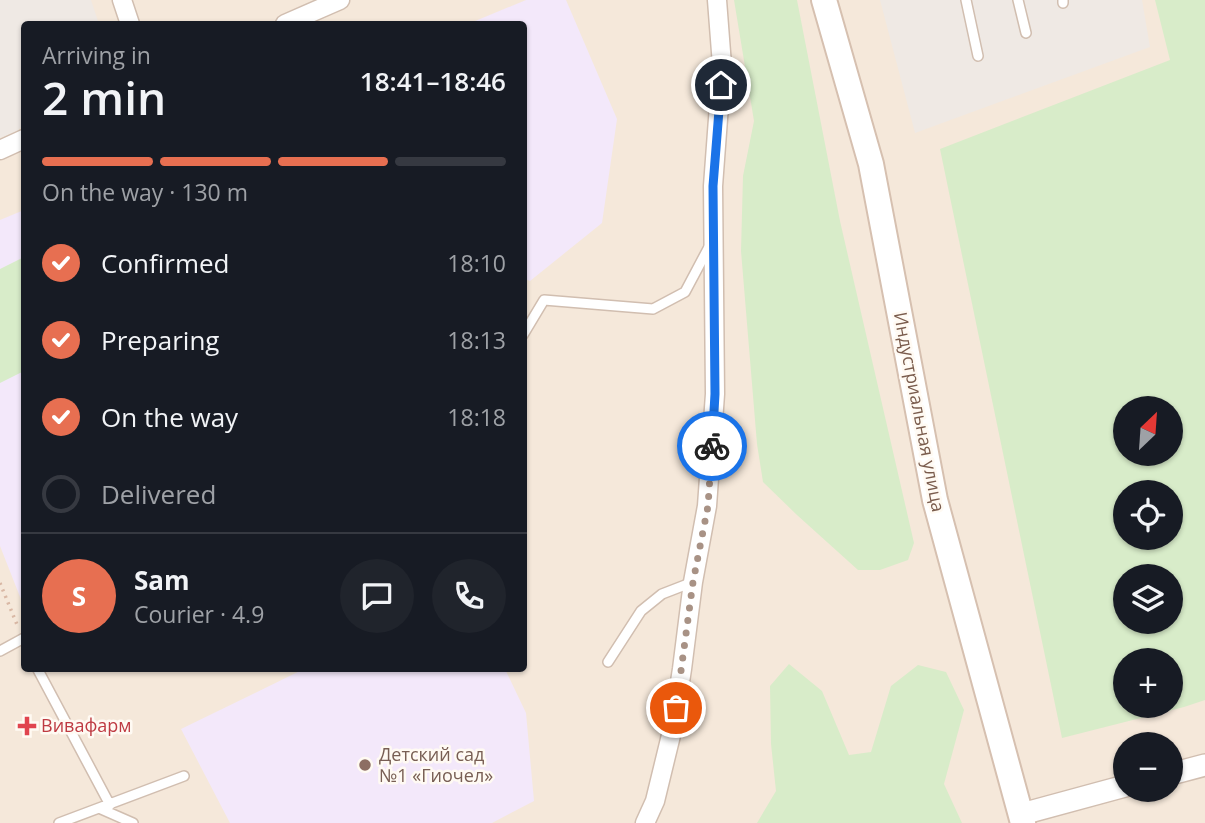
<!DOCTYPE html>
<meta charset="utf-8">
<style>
:root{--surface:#171b24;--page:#20242c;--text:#f1f3f6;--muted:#9ea1a6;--line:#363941;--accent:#e76f51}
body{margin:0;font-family:"Open Sans",sans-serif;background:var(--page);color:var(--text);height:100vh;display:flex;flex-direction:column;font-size:26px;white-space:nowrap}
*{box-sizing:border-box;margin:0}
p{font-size:23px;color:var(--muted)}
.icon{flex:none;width:38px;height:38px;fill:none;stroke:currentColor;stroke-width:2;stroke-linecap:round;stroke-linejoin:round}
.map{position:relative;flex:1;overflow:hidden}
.sheet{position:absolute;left:21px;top:21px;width:506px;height:651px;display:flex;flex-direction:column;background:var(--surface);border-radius:7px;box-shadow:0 2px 5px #0004}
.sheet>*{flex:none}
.needle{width:46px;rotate:25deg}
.fabs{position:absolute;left:1113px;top:396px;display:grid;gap:14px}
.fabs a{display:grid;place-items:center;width:70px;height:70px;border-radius:50%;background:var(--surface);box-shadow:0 2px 5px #0004;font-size:35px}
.pin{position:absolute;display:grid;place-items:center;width:60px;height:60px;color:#fff;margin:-30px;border:4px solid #fff;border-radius:50%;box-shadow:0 2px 7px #0007}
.courier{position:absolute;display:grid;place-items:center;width:70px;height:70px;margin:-35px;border:5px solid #1a73e8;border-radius:50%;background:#fff;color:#222;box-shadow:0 2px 9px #0007}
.overview em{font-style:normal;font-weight:600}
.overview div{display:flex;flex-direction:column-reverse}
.overview{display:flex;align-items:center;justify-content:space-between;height:119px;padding:0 21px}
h1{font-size:46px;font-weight:600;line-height:52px}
.bar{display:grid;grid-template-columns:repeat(4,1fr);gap:10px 7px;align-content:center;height:84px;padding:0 21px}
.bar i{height:9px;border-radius:5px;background:var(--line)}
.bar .active{background:var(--accent)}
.bar p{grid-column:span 4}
.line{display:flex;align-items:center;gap:18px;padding:0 21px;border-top:2px solid var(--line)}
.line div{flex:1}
.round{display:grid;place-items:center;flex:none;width:74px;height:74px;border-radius:37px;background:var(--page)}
ol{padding:0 21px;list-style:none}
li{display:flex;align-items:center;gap:21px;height:77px}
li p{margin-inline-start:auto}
li .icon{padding:7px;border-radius:50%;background:var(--accent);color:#fff;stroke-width:4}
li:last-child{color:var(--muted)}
li i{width:38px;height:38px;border:4px solid var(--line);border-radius:50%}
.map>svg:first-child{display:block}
.residential{fill:#f5e8da;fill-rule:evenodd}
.industrial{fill:#efe9e4}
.education{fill:#f3e8fa}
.green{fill:#d8ecc9;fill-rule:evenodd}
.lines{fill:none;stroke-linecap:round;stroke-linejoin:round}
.service-casing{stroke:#d1beb0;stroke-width:12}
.minor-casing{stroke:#d1beb0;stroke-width:21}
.tertiary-casing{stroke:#d1beb0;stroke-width:24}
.secondary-casing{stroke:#d6c0b0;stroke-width:28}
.path{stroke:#d9b8a5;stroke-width:3.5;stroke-dasharray:2 5;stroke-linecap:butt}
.service{stroke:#fff;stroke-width:9}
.minor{stroke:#fff;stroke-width:18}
.tertiary{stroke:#fff;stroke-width:21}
.secondary{stroke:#fff;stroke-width:24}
.done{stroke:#a89285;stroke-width:7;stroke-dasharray:0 12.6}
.route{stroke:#1a73e8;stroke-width:9}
.health-dot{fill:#e0444e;stroke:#fffaf3;stroke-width:2.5}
.education-dot{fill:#8d6e63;stroke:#fffaf3;stroke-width:2.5}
.labels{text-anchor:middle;stroke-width:5;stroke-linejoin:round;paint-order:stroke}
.street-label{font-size:18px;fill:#7a5c4d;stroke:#fffaf3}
.health-label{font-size:18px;fill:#be3a42;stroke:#fffaf3;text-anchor:start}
.education-label{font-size:18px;fill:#785e54;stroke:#fffaf3;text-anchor:start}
</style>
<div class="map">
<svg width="1205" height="823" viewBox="0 0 1205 823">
<rect width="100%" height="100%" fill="#fdf6ec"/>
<path class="residential" d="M 0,0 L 1205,0 L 1205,823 L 0,823 ZM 24,24 L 523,24 L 523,668 L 24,668 ZM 1125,408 L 1171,408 L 1171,453 L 1125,453 ZM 1125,492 L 1171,492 L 1171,537 L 1125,537 ZM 1125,576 L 1171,576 L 1171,621 L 1125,621 ZM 1125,660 L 1171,660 L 1171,705 L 1125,705 ZM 1125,744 L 1171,744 L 1171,789 L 1125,789 Z"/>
<path class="industrial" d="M 0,0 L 91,0 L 99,24 L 24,24 L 24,124 L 17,131 L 0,138 Z
M 880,0 L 1142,0 L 1150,47 L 915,133 Z"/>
<path class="education" d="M 526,0 L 566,0 L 617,119 L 602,223 L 530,281 L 523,278 L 523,24 L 468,24 Z
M 24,210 L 24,607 L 0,546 L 0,220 Z
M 306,668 L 505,669 L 526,713 L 534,801 L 492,823 L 230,823 L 181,729 Z"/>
<path class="green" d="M 734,0 L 797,0 L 840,221 L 914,543 L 908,560 L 880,570 L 858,570 L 797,515 L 763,482 L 757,444 L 741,251 L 743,176 L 754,121 Z
M 1155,0 L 1205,0 L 1205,700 L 1184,707 L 1062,738 L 940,149 L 1170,60 ZM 1125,408 L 1171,408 L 1171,453 L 1125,453 ZM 1125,492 L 1171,492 L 1171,537 L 1125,537 ZM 1125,576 L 1171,576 L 1171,621 L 1125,621 ZM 1125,660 L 1171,660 L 1171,705 L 1125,705 Z
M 24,257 L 24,371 L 0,383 L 0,269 Z
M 789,664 L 822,691 L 849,755 L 871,752 L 891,686 L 918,665 L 946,672 L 964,710 L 944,784 L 962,823 L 757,823 L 776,791 L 771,744 L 770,686 Z"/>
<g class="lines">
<defs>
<path id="service" d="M 966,0 L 978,56
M 1018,0 L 1026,33
M 1063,0 L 1063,3
M 523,335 L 544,300 L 653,309 L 685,292 L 710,245
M 0,651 L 24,638
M 608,662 L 641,611 L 662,594 L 693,582
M 37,668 L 110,805
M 101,809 L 133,823
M 59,823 L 184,776"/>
<path id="minor" d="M 122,0 L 130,24
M 285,24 L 340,0
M 0,150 L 24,139
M 645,823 L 655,801 L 673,727 L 682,669 L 693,582 L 707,506 L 715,394 L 713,186 L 722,65 L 717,0"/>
<path id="tertiary" d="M 1171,774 L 1205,765
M 1022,814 L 1125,786"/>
<path id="secondary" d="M 824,0 L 871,164 L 935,500 L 1023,823"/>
</defs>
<use href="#service" class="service-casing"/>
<use href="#minor" class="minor-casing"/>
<use href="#tertiary" class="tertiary-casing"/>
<use href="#secondary" class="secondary-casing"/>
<path class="path" d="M 0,583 L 18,627"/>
<use href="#service" class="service"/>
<use href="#minor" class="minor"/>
<use href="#tertiary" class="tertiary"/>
<use href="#secondary" class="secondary"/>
</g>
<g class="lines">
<path class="done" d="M 676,708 L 693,582 L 708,506 L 712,446"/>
<path class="route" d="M 712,446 L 715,394 L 713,186 L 721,85"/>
</g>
<path class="health-dot" d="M23.5 715.5h7v7h7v7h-7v7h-7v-7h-7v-7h7z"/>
<circle class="education-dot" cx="365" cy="765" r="7"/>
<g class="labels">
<g class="street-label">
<text transform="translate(919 412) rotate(79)" y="6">Индустриальная улица</text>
</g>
<g class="health-label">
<text x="41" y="732">Вивафарм</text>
</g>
<g class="education-label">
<text x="379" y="761">Детский сад<tspan x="379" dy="21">№1 «Гиочел»</tspan></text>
</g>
</g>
</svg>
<div class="fabs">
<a><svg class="needle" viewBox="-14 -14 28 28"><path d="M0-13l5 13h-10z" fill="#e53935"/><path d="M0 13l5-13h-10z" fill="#9ea1a6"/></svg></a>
<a><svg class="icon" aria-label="locate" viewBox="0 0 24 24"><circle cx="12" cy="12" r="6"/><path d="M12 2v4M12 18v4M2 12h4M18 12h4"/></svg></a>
<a><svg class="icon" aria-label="layers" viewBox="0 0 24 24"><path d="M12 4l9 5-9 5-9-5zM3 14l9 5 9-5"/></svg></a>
<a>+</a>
<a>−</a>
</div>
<div class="pin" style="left:676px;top:708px;background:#ea580c"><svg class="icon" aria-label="bag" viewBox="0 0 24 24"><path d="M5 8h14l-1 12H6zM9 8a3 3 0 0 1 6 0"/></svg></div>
<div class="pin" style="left:721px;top:85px;background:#1f2937"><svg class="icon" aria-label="home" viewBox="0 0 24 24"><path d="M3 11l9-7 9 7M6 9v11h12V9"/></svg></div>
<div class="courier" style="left:712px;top:446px"><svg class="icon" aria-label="bike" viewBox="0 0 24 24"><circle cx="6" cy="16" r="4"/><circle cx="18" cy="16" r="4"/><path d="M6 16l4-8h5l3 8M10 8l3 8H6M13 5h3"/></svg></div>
<section class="sheet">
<div class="overview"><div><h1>2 min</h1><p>Arriving in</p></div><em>18:41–18:46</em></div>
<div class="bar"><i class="active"></i><i class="active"></i><i class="active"></i><i></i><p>On the way · 130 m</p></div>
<ol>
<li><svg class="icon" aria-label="check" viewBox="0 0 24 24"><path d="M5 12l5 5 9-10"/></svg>Confirmed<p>18:10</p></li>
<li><svg class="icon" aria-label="check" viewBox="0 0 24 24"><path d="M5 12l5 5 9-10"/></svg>Preparing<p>18:13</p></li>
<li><svg class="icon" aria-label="check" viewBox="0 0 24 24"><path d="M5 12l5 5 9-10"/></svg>On the way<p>18:18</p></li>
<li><i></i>Delivered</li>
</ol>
<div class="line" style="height:126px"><b class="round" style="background:var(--accent);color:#fff">S</b><div><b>Sam</b><p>Courier · 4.9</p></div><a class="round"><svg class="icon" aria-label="chat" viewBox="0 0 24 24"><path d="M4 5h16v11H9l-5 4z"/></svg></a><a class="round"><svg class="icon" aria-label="phone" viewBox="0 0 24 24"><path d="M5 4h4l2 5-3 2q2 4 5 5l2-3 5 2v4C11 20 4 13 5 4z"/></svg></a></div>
</section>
</div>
